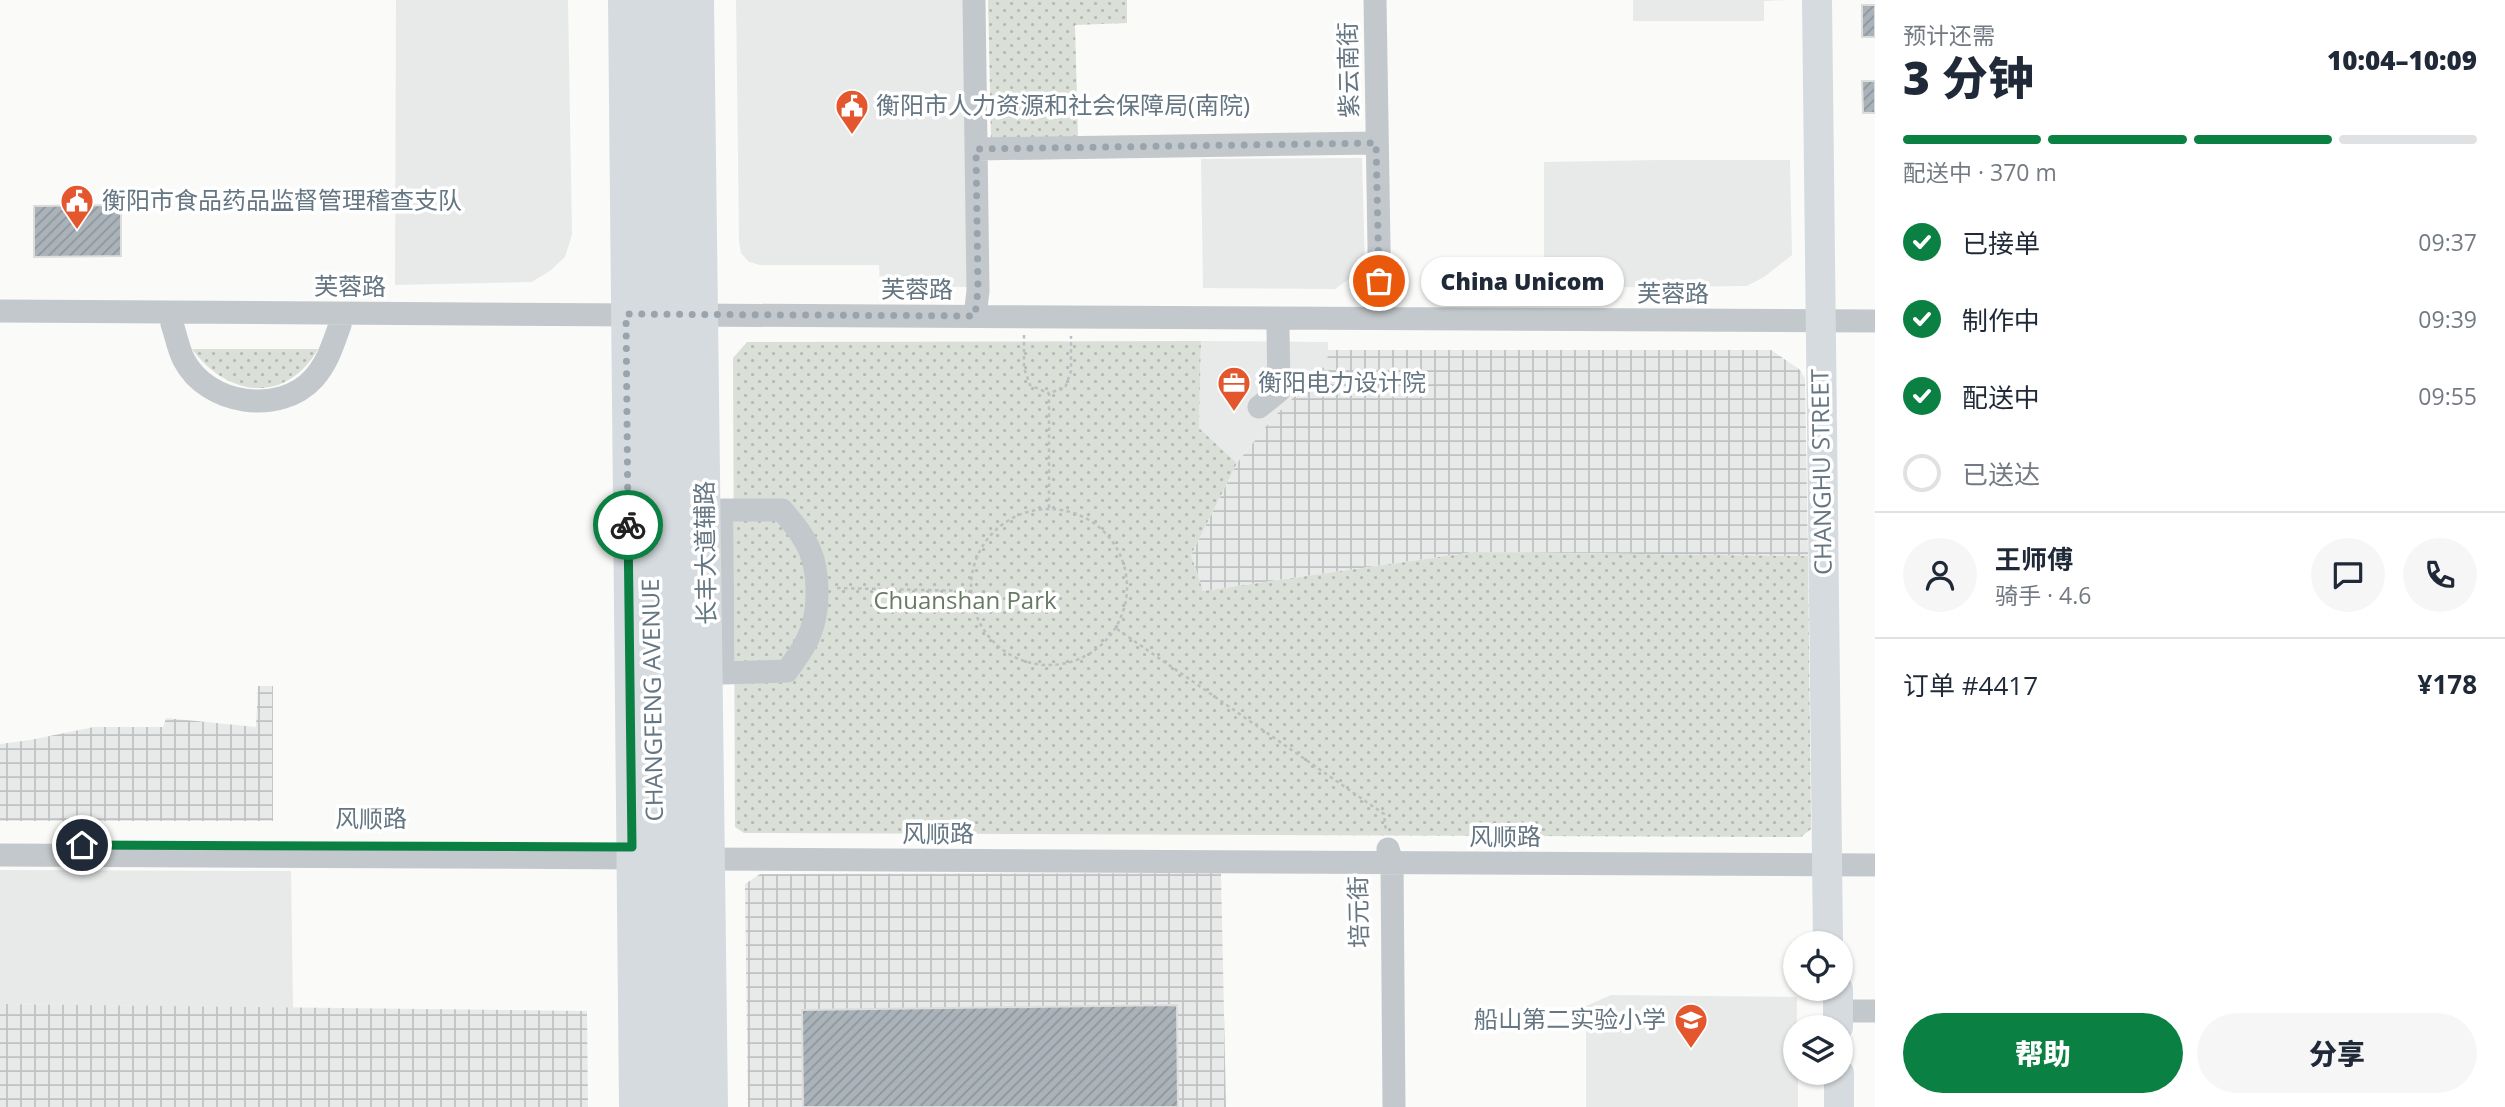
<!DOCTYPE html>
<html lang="zh">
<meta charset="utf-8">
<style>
:root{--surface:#fff;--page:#f6f6f7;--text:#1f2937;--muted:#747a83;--line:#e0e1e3;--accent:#0b8043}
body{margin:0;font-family:"Open Sans","Noto Sans SC",sans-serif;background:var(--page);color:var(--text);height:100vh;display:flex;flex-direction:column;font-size:26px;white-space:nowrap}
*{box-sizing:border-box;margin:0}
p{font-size:23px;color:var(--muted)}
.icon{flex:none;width:38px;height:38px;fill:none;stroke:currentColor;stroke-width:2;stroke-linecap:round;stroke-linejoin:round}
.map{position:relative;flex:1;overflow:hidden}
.side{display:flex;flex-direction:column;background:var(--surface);width:630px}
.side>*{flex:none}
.tools{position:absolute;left:1783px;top:931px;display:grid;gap:14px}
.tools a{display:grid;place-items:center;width:70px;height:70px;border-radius:50%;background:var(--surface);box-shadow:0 2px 5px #0004;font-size:35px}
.pin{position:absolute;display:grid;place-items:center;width:60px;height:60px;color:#fff;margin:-30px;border:4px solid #fff;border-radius:50%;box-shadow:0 2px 7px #0007}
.courier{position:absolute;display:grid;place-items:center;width:70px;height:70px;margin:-35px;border:5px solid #0b8043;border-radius:50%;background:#fff;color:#222;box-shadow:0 2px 9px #0007}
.bubble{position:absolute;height:49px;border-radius:24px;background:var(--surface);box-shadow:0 2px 5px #0004;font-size:23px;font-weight:800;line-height:49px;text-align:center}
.summary em{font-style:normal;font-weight:800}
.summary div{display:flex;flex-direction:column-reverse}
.summary{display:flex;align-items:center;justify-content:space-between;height:119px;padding:0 28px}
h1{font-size:46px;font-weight:800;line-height:52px}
.bar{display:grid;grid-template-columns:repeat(4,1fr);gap:10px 7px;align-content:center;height:84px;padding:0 28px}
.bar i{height:9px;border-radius:5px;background:var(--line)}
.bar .on{background:var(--accent)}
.bar p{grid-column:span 4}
.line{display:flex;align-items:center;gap:18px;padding:0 28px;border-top:2px solid var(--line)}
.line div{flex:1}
.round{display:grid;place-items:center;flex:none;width:74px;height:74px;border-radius:37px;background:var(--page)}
ol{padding:0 28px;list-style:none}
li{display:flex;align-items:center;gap:21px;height:77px}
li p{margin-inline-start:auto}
li .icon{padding:7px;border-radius:50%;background:var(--accent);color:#fff;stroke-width:4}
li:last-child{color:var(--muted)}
li i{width:38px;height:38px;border:4px solid var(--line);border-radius:50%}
.primary-button{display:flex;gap:14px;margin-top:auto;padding:14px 28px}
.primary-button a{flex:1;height:80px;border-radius:42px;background:var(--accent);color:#fff;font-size:28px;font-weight:800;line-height:80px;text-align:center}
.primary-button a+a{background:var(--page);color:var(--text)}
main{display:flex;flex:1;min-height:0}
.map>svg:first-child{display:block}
.built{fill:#e8e9e9}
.industrial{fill:url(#industrial-grid)}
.grass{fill:url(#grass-dots)}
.building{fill:url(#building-hatch);stroke:#dcdcda;stroke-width:2}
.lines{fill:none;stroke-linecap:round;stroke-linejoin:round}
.path{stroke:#bbbfc2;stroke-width:2.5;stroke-dasharray:3.5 3.5;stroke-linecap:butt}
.minor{stroke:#c3c8cc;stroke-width:23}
.major{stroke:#d6dbdf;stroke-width:30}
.done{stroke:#99a4ac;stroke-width:7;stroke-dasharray:0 12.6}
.route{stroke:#0b8043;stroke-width:9}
.labels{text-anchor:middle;stroke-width:7;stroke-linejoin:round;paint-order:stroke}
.street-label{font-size:24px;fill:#657683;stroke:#fff}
.poi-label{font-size:24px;fill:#657683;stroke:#fff;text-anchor:start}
.park-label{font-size:24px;fill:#687a64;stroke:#fff}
</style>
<main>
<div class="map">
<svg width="1875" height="1107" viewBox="0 0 1875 1107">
<defs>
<pattern id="industrial-grid" width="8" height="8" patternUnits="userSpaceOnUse" patternTransform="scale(1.75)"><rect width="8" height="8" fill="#e8e9e9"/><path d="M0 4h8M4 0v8" fill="none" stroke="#c0c1c2"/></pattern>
<pattern id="grass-dots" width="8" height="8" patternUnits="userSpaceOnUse" patternTransform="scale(1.75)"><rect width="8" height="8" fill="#dadfd7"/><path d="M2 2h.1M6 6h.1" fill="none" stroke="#b4b9b4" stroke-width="1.8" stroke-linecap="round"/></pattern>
<pattern id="building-hatch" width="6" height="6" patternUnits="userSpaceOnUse" patternTransform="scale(1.75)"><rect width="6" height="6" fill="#aab3b9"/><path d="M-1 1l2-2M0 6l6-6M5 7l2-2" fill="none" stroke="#8e969c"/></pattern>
</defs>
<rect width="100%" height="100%" fill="#fafaf8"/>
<path class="built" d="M 396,0 L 568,0 L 572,235 L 565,257 L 551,270 L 532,282 L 395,285 Z
M 736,0 L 964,0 L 971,287 L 880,286 L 879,265 L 760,265 L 749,262 L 741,253 L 739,242 Z
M 1633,0 L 1789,0 L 1764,1 L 1764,21 L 1633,21 Z
M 1362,158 L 1365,268 L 1335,289 L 1203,288 L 1201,159 Z
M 1659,160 L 1790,160 L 1792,255 L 1764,277 L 1747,286 L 1544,288 L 1544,162 Z
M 1201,341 L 1328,342 L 1328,364 L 1271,420 L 1237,463 L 1199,428 Z
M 0,870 L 291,871 L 293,1008 L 0,1004 Z
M 1611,995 L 1797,997 L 1796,1073 L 1798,1073 L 1798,1107 L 1586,1107 L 1586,1006 Z"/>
<path class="industrial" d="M 1328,350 L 1771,350 L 1799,369 L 1805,378 L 1808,556 L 1474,552 L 1203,591 L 1191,555 L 1237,463 L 1271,420 L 1327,364 Z
M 258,686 L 273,686 L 273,821 L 0,821 L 0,744 L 30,740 L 94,727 L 163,727 L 166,718 L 256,727 Z
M 1221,873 L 1226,1107 L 748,1107 L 745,884 L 760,874 Z
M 0,1004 L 587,1011 L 588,1107 L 0,1107 Z"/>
<path class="grass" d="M 988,0 L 1127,0 L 1127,23 L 1075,25 L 1078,138 L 991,139 Z
M 1201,341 L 1199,428 L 1237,463 L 1191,555 L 1203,591 L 1474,552 L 1808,556 L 1811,829 L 1801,837 L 744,833 L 735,827 L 733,358 L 747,342 Z
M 192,349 L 318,349 C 286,405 227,397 192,349 Z"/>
<path class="building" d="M 1862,5 L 1875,5 L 1875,37 L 1862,37 Z
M 1862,81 L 1875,81 L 1875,113 L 1863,113 Z
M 121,205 L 121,256 L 34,257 L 34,206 Z
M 1177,1005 L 1178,1107 L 803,1107 L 802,1010 Z"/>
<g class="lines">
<path class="path" d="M 1024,335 L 1024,368 L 1030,385 L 1048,393
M 1049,508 L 1049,393 L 1065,388 L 1071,371 L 1071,336
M971 587a78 78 0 1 1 156 0a78 78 0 1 1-156 0Z
M 837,588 L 970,591
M 1117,629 L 1384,814 L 1386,832"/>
<path class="minor" d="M 974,0 L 978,291 L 975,316
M 1375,0 L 1380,308
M 976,149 L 1376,143
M 0,311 L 640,315
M 688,315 L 1875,321
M 172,324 C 176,335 178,349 184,360 C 207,405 280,416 314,378 C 328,362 333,344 340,325
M 1259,407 L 1279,391 L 1278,329
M 722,510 L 782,510 C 793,523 804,536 810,551 C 819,572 819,607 812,628 C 807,644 797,657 787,671 L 723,673 Z
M 1388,849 L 1392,862 L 1394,1107
M 0,855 L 648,858
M 696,859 L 1875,865
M 1838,1011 L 1875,1011"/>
<path class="major" d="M 623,0 L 634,1107
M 644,0 L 658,1107
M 672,0 L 685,1107
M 699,0 L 713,1107
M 1817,0 L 1828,943
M 1838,989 L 1838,1027
M 1839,1073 L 1839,1107"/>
</g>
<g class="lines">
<path class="done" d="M 628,525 L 626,314 L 975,316 L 978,290 L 976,149 L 1376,143 L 1379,281"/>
<path class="route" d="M 82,845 L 632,847 L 628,525"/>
</g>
<defs>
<symbol id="civic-pin" viewBox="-11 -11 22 30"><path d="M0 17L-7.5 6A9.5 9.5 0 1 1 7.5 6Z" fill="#e4572e" stroke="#fff"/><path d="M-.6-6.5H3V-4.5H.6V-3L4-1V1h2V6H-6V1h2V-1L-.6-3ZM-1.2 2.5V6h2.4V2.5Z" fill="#fff"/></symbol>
<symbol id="office-pin" viewBox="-11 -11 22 30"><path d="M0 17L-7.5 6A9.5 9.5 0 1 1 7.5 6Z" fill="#e4572e" stroke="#fff"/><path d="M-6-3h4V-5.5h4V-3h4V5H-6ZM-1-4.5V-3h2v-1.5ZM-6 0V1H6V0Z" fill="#fff"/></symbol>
<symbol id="school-pin" viewBox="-11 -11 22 30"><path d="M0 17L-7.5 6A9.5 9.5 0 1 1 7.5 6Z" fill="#e4572e" stroke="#fff"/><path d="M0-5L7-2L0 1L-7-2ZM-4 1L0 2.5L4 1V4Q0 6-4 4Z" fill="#fff"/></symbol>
</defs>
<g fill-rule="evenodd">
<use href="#civic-pin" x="833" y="87" width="38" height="52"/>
<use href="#civic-pin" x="58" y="182" width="38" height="52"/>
<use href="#office-pin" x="1215" y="364" width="38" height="52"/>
<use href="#school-pin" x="1672" y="1001" width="38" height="52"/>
</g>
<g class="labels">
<g class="street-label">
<text transform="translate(1349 70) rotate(-91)" y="8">紫云南街</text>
<text x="350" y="295">芙蓉路</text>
<text x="917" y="298">芙蓉路</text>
<text x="1673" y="302">芙蓉路</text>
<text transform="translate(1822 472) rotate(-91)" y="8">CHANGHU STREET</text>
<text transform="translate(706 553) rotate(-91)" y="8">长丰大道辅路</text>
<text transform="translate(653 700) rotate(-91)" y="8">CHANGFENG AVENUE</text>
<text x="371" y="827">风顺路</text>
<text x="938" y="842">风顺路</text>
<text x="1505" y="845">风顺路</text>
<text transform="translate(1359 912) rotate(-91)" y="8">培元街</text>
</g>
<g class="poi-label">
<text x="876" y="114">衡阳市人力资源和社会保障局(南院)</text>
<text x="102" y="209">衡阳市食品药品监督管理稽查支队</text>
<text x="1258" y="391">衡阳电力设计院</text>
<text x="1666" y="1028" text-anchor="end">船山第二实验小学</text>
</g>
<g class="park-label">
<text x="965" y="609">Chuanshan Park</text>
</g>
</g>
</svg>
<div class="tools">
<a><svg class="icon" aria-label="locate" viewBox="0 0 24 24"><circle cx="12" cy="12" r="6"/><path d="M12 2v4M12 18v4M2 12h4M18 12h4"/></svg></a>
<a><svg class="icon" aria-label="layers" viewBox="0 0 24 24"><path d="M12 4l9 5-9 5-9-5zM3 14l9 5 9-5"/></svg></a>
</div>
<div class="pin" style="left:1379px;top:281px;background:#ea580c"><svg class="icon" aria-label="bag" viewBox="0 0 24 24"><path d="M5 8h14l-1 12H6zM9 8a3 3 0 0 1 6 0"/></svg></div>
<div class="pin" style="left:82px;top:845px;background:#1f2937"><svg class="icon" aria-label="home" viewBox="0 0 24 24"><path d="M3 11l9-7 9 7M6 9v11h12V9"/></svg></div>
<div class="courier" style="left:628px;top:525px"><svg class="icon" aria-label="bike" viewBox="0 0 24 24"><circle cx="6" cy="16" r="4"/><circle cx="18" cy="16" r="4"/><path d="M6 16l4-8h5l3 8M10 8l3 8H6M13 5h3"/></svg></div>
<div class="bubble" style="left:1421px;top:257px;width:203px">China Unicom</div>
</div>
<section class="side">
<div class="summary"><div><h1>3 分钟</h1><p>预计还需</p></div><em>10:04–10:09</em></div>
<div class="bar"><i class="on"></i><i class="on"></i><i class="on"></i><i></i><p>配送中 · 370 m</p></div>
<ol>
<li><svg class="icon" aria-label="check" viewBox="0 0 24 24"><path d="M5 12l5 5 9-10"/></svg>已接单<p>09:37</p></li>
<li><svg class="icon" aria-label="check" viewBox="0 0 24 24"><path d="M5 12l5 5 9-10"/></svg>制作中<p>09:39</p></li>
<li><svg class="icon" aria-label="check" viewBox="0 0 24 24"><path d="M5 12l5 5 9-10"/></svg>配送中<p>09:55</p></li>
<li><i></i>已送达</li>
</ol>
<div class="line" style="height:126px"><a class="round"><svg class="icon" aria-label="person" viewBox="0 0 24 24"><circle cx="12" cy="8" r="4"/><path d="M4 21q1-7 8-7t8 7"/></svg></a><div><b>王师傅</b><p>骑手 · 4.6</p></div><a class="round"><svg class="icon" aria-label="chat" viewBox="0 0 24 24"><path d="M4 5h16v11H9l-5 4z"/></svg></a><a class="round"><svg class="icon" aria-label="phone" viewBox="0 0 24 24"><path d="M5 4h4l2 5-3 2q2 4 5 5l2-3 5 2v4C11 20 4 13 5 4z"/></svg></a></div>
<div class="line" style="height:91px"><div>订单 #4417</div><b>¥178</b></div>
<div class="primary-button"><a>帮助</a><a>分享</a></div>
</section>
</main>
